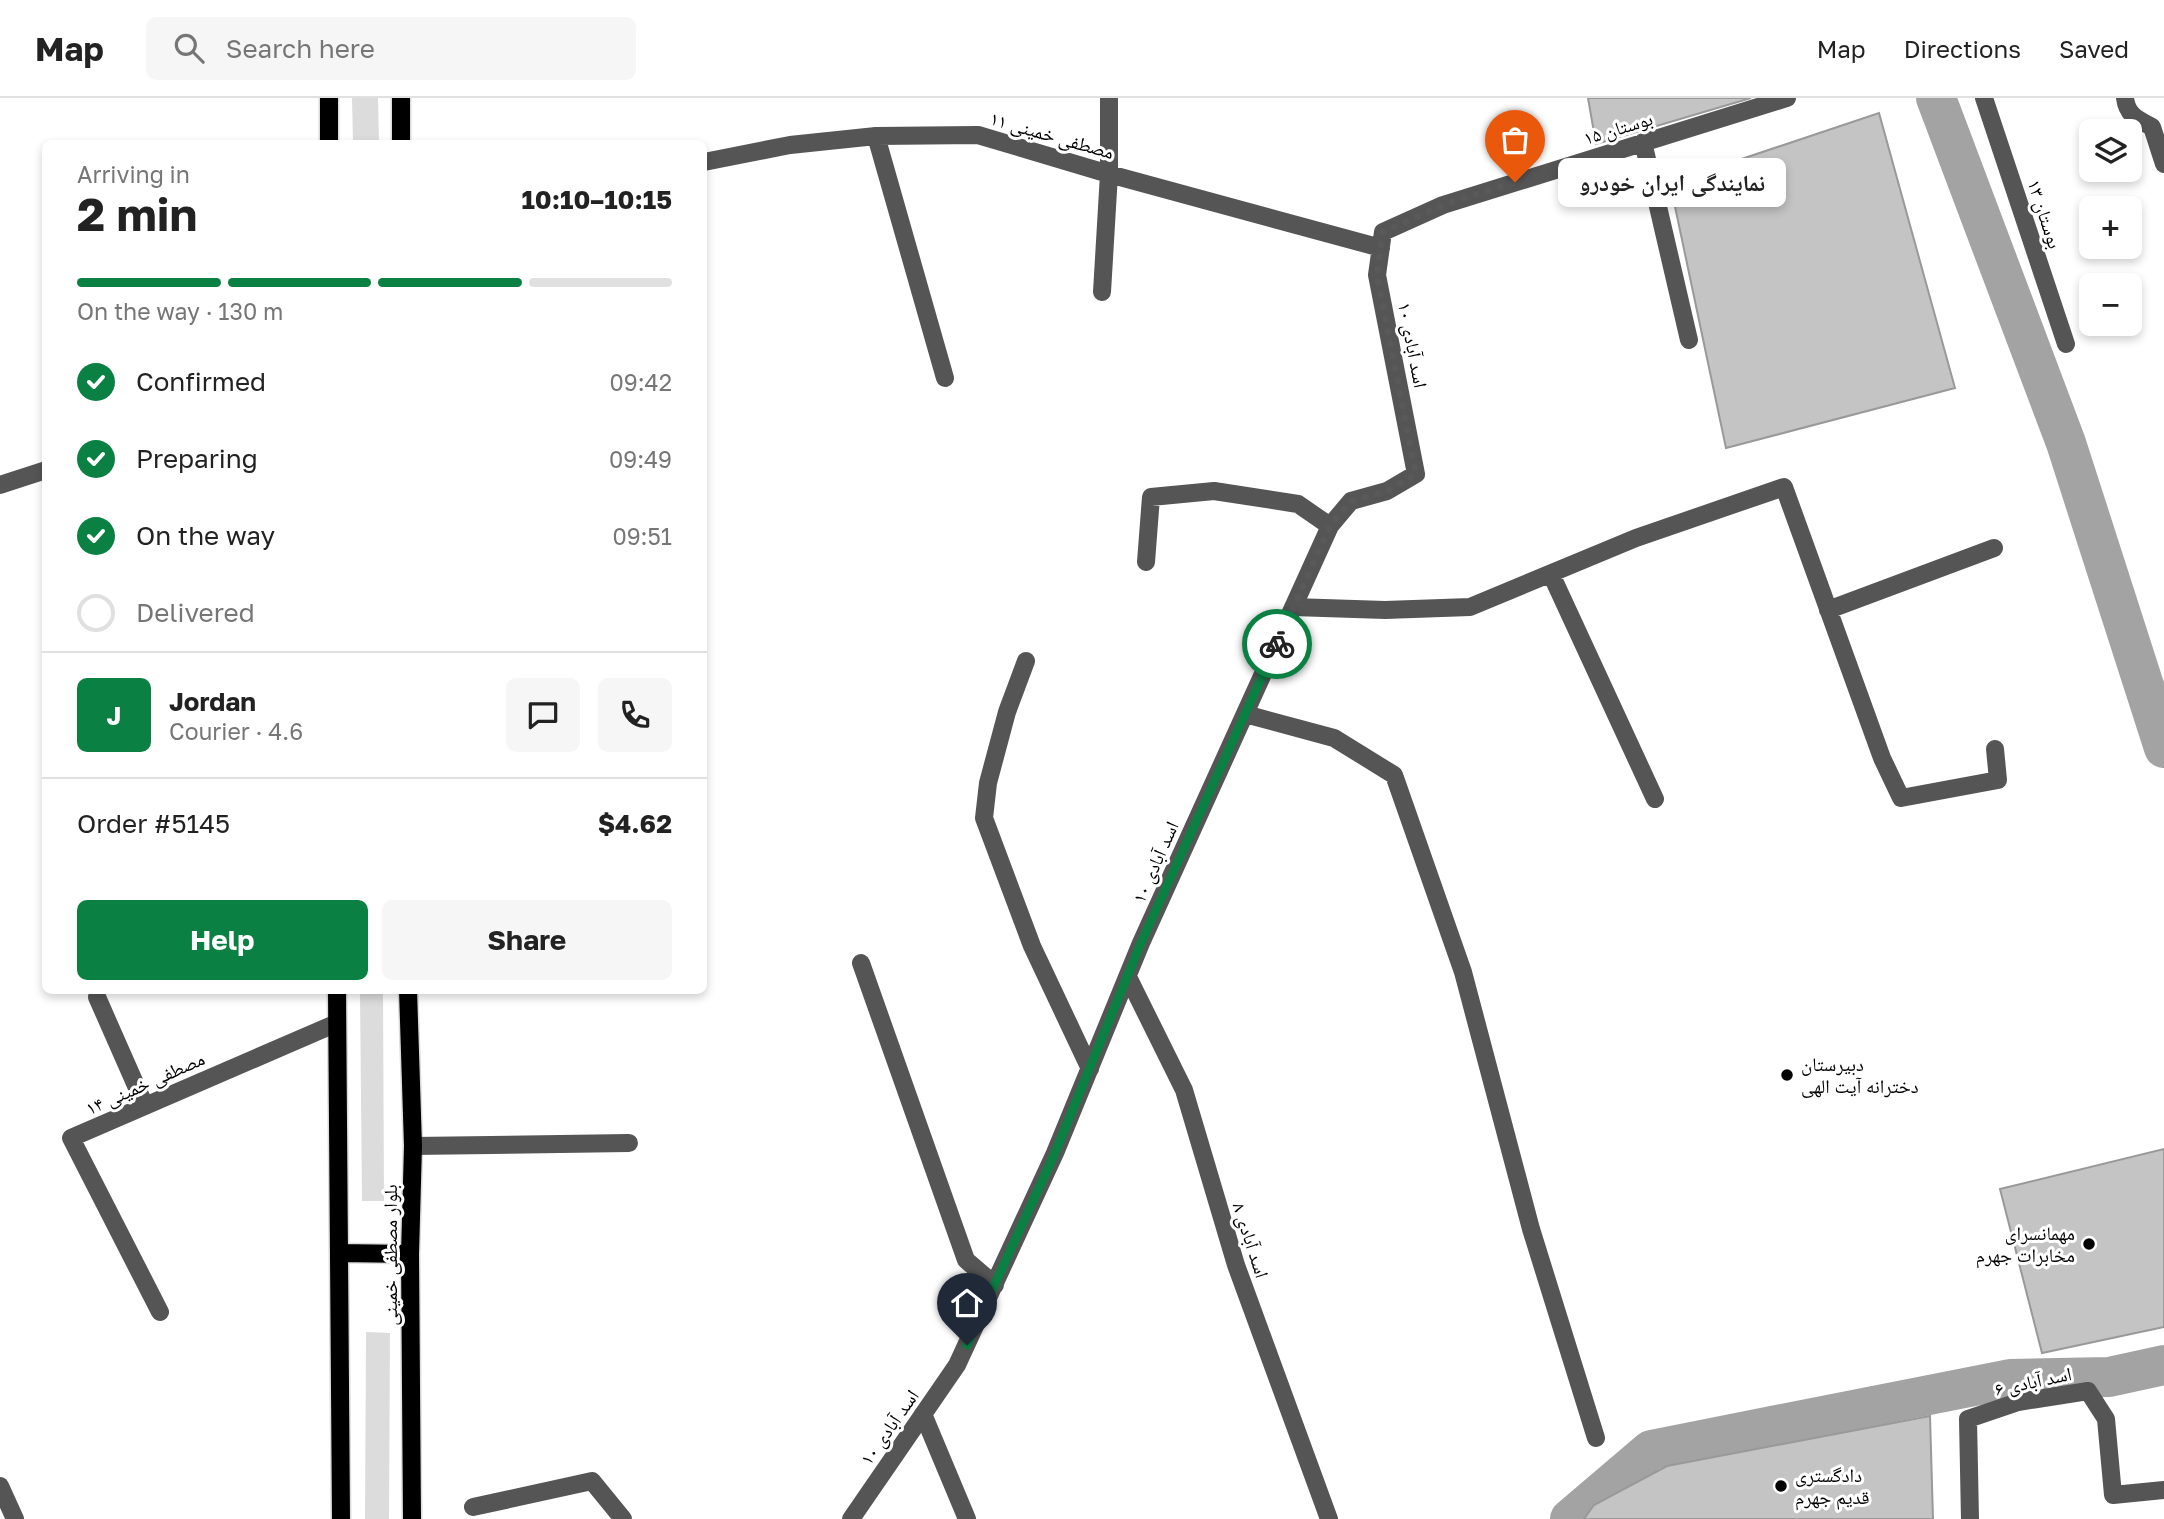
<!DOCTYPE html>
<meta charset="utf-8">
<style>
:root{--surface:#fff;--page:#f6f6f6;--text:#222;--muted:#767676;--line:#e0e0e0;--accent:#0b8043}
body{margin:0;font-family:"Golos Text","Noto Naskh Arabic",sans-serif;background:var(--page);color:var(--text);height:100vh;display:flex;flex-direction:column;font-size:26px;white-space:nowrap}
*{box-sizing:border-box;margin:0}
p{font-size:23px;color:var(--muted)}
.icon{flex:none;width:38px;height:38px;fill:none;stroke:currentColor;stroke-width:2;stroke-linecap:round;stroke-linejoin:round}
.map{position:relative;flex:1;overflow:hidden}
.details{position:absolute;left:42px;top:42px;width:665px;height:854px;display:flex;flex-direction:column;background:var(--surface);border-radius:10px;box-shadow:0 4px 10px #0003}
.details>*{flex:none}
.tools{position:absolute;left:2079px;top:21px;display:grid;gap:14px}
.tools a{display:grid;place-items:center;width:63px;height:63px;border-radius:10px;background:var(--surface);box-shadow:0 4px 10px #0003;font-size:35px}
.pin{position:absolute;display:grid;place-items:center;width:60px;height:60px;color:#fff;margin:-72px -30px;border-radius:50% 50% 50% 0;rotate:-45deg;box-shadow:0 0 7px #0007}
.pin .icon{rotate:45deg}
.courier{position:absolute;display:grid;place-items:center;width:70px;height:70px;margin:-35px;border:5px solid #0b8043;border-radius:50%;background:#fff;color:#222;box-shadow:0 2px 9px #0007}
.bubble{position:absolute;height:49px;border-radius:10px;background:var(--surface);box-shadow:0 4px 10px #0003;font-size:23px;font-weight:700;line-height:49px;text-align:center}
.overview em{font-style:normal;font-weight:700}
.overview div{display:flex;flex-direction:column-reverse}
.overview{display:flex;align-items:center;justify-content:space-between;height:119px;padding:0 35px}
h1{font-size:46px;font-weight:700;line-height:52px}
.bar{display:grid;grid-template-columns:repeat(4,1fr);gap:10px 7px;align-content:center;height:84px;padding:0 35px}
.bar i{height:9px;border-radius:5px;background:var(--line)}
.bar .current{background:var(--accent)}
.bar p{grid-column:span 4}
.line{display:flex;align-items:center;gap:18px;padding:0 35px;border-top:2px solid var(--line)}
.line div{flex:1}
.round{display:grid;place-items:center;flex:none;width:74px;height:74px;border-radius:10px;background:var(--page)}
ol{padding:0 35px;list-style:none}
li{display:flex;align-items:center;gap:21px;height:77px}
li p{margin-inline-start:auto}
li .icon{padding:7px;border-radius:50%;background:var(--accent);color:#fff;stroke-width:4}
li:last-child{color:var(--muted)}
li i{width:38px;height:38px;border:4px solid var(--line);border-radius:50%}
.button{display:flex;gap:14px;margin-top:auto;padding:14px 35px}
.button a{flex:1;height:80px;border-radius:10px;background:var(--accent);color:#fff;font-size:28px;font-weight:700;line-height:80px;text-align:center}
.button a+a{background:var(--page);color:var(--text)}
header{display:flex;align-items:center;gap:42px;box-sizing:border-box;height:98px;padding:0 35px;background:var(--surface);border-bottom:2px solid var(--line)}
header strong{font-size:33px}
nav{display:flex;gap:38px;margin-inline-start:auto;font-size:24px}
.search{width:490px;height:63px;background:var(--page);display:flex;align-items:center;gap:18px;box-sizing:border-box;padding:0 24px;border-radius:10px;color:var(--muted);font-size:26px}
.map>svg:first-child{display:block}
.green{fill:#dcdcdc}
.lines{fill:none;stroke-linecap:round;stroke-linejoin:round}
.canal{stroke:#a3a3a3;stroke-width:40}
.building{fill:#c4c4c4;stroke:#999;stroke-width:2}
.major-casing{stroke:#dbdbdb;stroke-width:21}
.minor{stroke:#555;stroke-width:18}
.major{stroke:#000;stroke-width:18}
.done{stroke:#595959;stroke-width:7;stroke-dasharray:0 12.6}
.route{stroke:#0b8043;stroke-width:9}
.poi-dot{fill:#000;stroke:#fff;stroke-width:2.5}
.labels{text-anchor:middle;stroke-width:6;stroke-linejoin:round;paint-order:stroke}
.street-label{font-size:19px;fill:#000;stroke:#fff}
.poi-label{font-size:19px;fill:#000;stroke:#fff;text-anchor:start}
</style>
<header>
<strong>Map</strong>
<div class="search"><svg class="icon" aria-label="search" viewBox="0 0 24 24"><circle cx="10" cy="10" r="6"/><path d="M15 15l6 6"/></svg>Search here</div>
<nav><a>Map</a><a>Directions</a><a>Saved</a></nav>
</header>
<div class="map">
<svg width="2164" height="1421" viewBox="0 0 2164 1421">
<rect width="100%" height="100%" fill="#fff"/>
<path class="green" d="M 352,0 L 378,0 L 379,45 L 353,45 Z
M 360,893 L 383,893 L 384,1103 L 362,1103 Z
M 366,1234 L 390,1235 L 389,1421 L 365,1421 Z"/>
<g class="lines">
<path class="canal" d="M 1936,0 L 2066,345 L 2164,650
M 1570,1421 L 1651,1352 L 2010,1281 L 2109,1279 L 2164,1267"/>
</g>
<path class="building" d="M 1588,0 L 1751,0 L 1596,46 Z
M 1879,15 L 1955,290 L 1726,350 L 1670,85 Z
M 2164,1051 L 2164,1229 L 2042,1255 L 2000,1091 Z
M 1930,1318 L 1933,1421 L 1584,1421 L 1594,1407 L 1667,1368 Z"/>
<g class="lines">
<defs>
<path id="major" d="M 329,0 L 329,46
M 401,0 L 401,46
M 337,892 L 341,1421
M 408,892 L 413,1048 L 410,1156 L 412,1421
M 339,1155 L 410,1156"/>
</defs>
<use href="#major" class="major-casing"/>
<path class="minor" d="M 1984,0 L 2066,246
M 2125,0 C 2127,17 2137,21 2152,29 L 2164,66
M 876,38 L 945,280
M 1643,44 L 1689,242
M 704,64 L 790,47 L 876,38 L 978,37 L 1109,76 L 1381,150
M 1102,194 L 1109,76 L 1109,0
M 0,387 L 46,372
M 1146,464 L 1151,399 L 1214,393 L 1298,406 L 1330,428
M 1551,476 L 1655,701
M 1293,509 L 1385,512 L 1470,509 L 1636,440 L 1784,389 L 1882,660 L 1901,700 L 1998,682 L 1995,651
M 1828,512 L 1994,450
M 1026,563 L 1007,614 L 988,685 L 984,720 L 1032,848 L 1090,971
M 1245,616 L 1334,640 L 1394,677 L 1463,874 L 1531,1131 L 1596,1340
M 861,865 L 966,1162 L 995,1187
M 1128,879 L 1184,992 L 1236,1167 L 1329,1421
M 97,899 L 145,1008
M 413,1048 L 629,1045
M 160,1214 L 71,1040 L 337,925
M 923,1316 L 967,1421
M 0,1388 L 15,1421
M 473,1409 L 592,1383 L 623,1421
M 851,1421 L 957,1267 L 1055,1055 L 1141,845 L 1330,428 L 1351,403 L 1387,393 L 1416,376 L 1377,177 L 1383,134 L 1443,107 L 1787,0
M 1970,1421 L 1968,1321 L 2018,1304 L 2088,1293 L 2106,1321 L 2113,1397 L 2164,1392"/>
<use href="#major" class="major"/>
</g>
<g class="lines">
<path class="done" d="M 1277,546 L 1330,428 L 1352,403 L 1387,393 L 1416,376 L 1377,177 L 1383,134 L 1443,107 L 1515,84"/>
<path class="route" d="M 967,1247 L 1055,1055 L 1141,845 L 1277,546"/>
</g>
<g class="poi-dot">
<circle cx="1787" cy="977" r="7"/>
<circle cx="2089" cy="1146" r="7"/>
<circle cx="1781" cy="1388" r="7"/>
</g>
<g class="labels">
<g class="street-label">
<text transform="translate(1618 30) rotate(-17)" y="7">بوستان ۱۵</text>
<text transform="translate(1052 37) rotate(16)" y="7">مصطفی خمینی ۱۱</text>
<text transform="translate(2045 116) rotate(72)" y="7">بوستان ۱۳</text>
<text transform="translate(1413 247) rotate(79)" y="7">اسد آبادی ۱۰</text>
<text transform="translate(1155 764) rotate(-66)" y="7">اسد آبادی ۱۰</text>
<text transform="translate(145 985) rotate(-24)" y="7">مصطفی خمینی ۱۴</text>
<text transform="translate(1251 1142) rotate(72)" y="7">اسد آبادی ۸</text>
<text transform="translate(390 1157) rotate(-90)" y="7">بلوار مصطفی خمینی</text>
<text transform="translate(2033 1283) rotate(-12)" y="7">اسد آبادی ۶</text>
<text transform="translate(889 1329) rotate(-55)" y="7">اسد آبادی ۱۰</text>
</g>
<g class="poi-label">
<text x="1801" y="973">دبیرستان<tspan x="1801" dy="22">دخترانه آیت الهی</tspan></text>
<text x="2075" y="1142" text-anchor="end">مهمانسرای<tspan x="2075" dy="22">مخابرات جهرم</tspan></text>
<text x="1795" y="1384">دادگستری<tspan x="1795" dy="22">قدیم جهرم</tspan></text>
</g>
</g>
</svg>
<div class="tools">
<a><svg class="icon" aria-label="layers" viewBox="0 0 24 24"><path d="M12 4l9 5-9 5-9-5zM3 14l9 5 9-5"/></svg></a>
<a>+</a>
<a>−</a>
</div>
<div class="pin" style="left:1515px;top:84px;background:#ea580c"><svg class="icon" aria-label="bag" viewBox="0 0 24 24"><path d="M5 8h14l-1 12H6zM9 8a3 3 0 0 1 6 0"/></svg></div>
<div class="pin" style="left:967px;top:1247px;background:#1f2937"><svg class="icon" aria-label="home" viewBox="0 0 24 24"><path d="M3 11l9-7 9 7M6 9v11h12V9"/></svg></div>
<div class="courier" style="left:1277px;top:546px"><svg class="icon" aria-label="bike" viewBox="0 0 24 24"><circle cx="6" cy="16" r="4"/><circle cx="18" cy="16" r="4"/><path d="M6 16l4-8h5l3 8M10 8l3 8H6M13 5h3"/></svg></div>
<div class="bubble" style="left:1558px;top:60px;width:228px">نمایندگی ایران خودرو</div>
<section class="details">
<div class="overview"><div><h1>2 min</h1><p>Arriving in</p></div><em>10:10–10:15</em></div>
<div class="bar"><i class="current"></i><i class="current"></i><i class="current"></i><i></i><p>On the way · 130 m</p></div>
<ol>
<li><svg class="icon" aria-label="check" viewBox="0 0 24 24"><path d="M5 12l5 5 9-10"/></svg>Confirmed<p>09:42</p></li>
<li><svg class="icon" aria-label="check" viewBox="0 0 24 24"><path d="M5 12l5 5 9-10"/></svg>Preparing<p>09:49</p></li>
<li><svg class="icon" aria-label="check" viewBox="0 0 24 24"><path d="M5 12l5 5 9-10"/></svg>On the way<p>09:51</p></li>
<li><i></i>Delivered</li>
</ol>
<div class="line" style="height:126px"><b class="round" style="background:var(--accent);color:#fff">J</b><div><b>Jordan</b><p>Courier · 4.6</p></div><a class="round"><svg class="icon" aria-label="chat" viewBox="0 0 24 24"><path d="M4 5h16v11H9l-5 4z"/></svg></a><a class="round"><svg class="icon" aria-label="phone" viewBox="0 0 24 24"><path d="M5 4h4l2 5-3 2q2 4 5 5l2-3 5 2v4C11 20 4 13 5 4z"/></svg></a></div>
<div class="line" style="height:91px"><div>Order #5145</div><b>$4.62</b></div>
<div class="button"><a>Help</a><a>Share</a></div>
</section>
</div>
